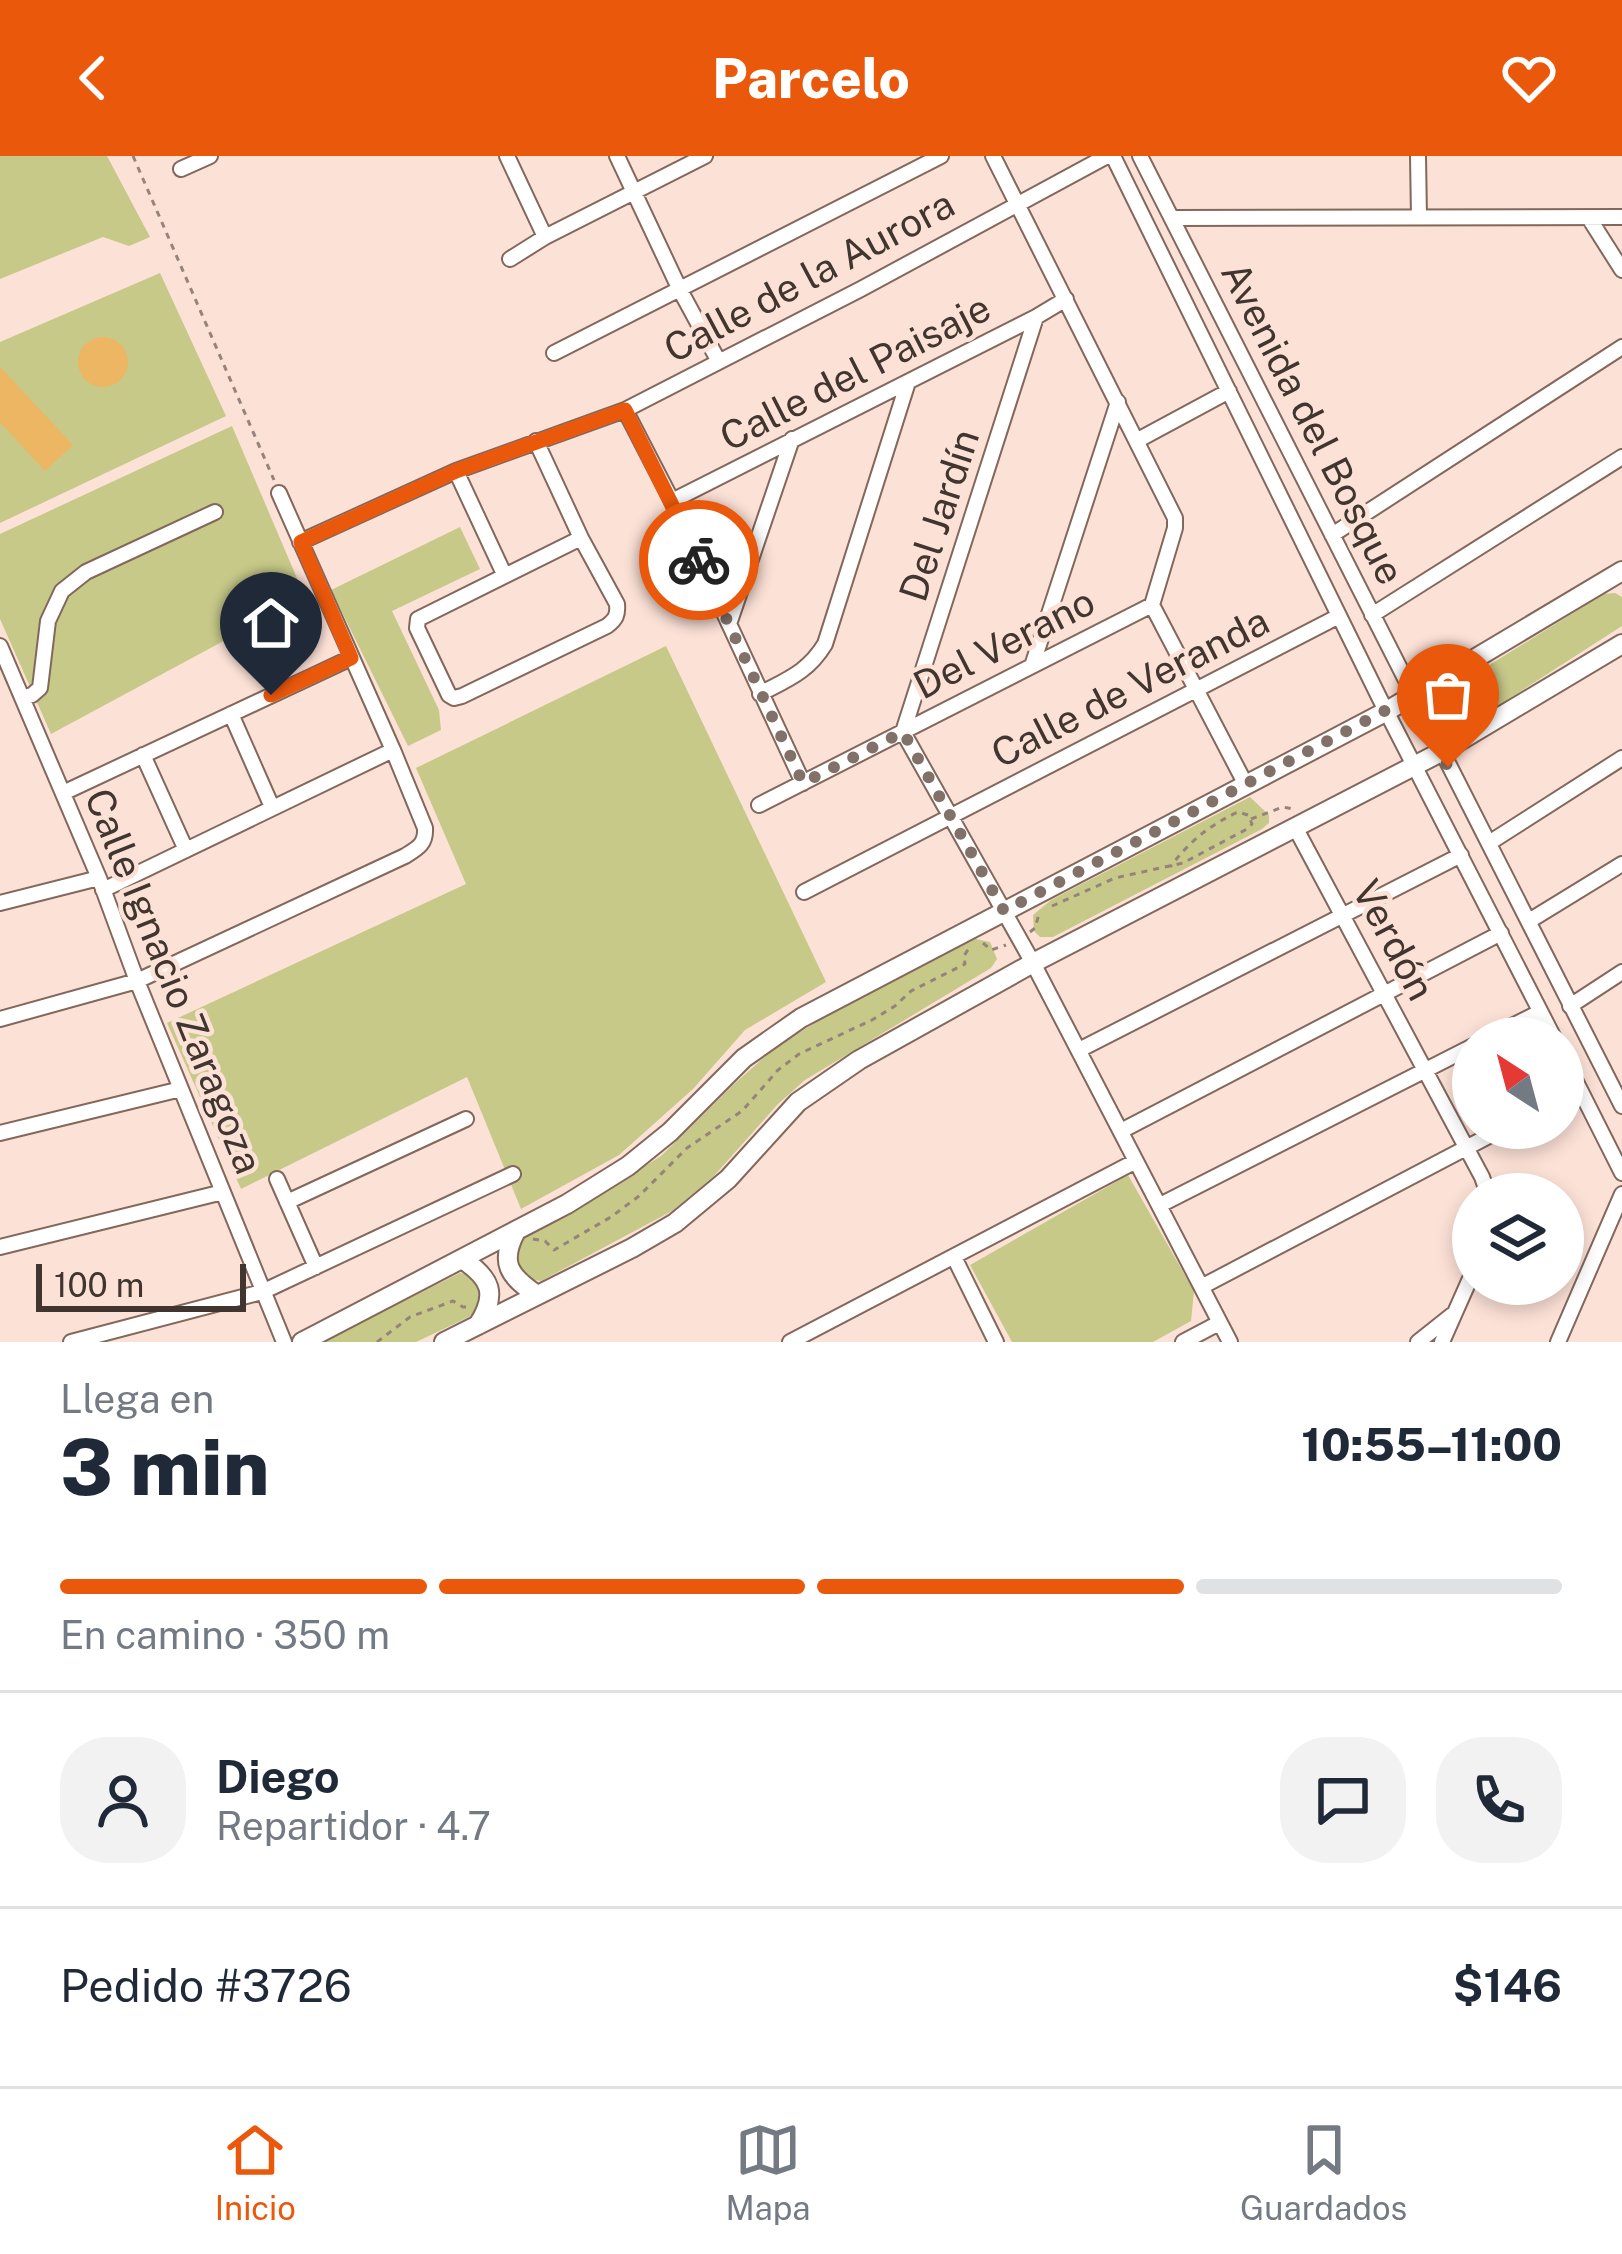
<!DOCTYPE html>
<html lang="es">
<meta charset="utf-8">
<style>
:root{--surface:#fff;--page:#f2f2f3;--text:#1f2937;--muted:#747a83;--line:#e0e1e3;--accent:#ea580c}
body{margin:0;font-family:"Public Sans",sans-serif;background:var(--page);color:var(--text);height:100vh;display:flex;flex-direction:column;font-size:45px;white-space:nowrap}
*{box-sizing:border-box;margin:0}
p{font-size:39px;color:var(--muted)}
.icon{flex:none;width:66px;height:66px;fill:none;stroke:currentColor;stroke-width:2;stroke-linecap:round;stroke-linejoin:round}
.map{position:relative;height:1186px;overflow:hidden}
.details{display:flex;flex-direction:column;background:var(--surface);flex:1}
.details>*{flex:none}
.needle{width:78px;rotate:324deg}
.tools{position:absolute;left:1452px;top:861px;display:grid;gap:24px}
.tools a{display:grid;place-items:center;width:132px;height:132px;border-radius:50%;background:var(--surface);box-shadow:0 6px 18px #0003;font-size:60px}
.scale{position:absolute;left:36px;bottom:30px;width:210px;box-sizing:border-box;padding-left:12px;border:6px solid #41352f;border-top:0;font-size:33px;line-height:42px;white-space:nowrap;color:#41352f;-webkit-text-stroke:9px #fce1d6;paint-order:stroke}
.pin{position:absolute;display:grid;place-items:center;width:102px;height:102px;color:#fff;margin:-123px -51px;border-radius:50% 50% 50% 0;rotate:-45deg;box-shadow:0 0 12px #0007}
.pin .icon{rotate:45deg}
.courier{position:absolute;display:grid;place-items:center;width:120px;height:120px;margin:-60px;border:9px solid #ea580c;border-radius:50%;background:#fff;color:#222;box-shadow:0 3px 15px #0007}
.overview em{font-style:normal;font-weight:800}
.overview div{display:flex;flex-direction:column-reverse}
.overview{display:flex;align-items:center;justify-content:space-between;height:204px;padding:0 60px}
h1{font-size:78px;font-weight:800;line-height:90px}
.bar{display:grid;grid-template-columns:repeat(4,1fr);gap:18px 12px;align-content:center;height:144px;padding:0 60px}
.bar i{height:15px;border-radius:9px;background:var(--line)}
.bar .on{background:var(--accent)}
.bar p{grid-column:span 4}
.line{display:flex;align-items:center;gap:30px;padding:0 60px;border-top:3px solid var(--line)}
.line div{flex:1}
.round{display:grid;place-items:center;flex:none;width:126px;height:126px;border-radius:48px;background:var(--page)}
header{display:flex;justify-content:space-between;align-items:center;height:156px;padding:0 60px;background:var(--accent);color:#fff;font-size:54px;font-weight:800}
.tab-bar{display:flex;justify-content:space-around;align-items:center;height:168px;border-top:3px solid var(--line);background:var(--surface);font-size:33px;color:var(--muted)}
.tab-bar a{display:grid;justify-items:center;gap:6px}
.tab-bar .on{color:var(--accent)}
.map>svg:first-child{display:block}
.green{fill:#c7c989}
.building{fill:#ecb662}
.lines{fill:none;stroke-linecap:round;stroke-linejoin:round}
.minor-casing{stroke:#83675b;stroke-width:18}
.major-casing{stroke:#83675b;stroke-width:22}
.path{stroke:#96837b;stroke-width:3;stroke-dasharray:6 6;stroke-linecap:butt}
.minor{stroke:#fff;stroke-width:14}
.major{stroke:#fff;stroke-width:18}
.done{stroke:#827169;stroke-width:12;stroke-dasharray:0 21.6}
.route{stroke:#ea580c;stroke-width:15}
.labels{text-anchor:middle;stroke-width:9;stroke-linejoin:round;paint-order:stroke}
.street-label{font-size:39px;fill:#41352f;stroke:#fce1d6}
</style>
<header><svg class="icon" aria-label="back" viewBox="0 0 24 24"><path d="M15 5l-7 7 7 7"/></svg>Parcelo<svg class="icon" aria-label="heart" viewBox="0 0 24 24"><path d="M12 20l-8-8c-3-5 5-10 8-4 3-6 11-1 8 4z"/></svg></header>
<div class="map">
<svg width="1622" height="1186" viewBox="0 0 1622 1186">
<rect width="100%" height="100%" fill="#fce1d6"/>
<path class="green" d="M 0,0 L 107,0 L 150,81 L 129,90 L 103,81 L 0,123 Z
M 160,117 L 226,260 L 0,367 L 0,186 Z
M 232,270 L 305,441 L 51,578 L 0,463 L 0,378 Z
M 460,371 L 480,413 L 392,455 L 439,554 L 441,574 L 408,590 L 331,434 Z
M 1615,437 L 1622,441 L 1622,470 L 1457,576 L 1450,578 L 1443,575 L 1429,550 L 1431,545 L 1604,438 Z
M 666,490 L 826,826 L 745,874 L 693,933 L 619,999 L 521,1053 L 467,921 L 241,1033 L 167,867 L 466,728 L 416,612 Z
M 1250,641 L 1269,659 L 1269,667 L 1262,673 L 1053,781 L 1040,781 L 1034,775 L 1033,759 L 1051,744 Z
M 976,783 L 990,786 L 997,803 L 991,812 L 805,924 L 778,948 L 713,1021 L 672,1055 L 541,1125 L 528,1123 L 516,1109 L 515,1091 L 522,1082 L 592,1043 L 661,1000 L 733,929 L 768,898 L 794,880 L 826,860 L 964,787 Z
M 1128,1019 L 1194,1135 L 1191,1165 L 1153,1186 L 1012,1186 L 970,1109 Z
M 460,1117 L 469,1119 L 480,1128 L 483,1146 L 475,1158 L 416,1186 L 321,1186 Z"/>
<path class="building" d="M78 206a25 25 0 1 1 50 0a25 25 0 1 1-50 0Z
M 0,211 L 73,289 L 45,315 L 0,266 Z"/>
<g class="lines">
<defs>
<path id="minor" d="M 507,0 L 545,81
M 617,0 L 680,134 L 718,204
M 993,0 L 1175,362 L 1175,372 L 1152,449 L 1246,629
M 1113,0 L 1380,543 L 1554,882
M 1140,0 L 1622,950
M 1418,0 L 1419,61
M 181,13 L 210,0
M 1172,62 L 1622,61
M 1589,62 L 1622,114
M 510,103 L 545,81 L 705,0
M 1036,161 L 903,576 L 1033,807 L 1230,1186
M 554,197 L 941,0
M 625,254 L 672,345 L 803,627
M 1138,284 L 1229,235
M 536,285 L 581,382 L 617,448 C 618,459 616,463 607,470 L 462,540 L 454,542 L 449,539 L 417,472 L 418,463 L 581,382
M 456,315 L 504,418
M 672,345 L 1036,161 L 1066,143
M 1332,379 L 1622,191
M 300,386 L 456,315 L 625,254 L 861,133 L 1107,0
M 1372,459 L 1622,301
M 729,468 L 792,283
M 0,490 L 99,722 L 137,825 L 284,1186
M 1033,507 L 1118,246
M 760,538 C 788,523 808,516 825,488 L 908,226
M 22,542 L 32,539 L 40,532 L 48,465 L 62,435 L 86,416 L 215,356
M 231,558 L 272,651
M 143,599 L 186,694
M 63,637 L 351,502
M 759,649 L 1152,449
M 1295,671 L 1482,1021 L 1488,1038
M 1489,687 L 1622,602
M 103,734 L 393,594
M 804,736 L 1339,460
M 0,747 L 99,722
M 1529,765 L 1622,708
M 1570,850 L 1622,816
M 0,863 L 137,825 L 405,700 C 418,692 426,688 425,672 L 393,594 L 279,337
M 1488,882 L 1540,856
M 1079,894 L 1461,699
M 1563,900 L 1622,1017
M 1563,941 L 1579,932
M 1121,975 L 1501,777
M 0,977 L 181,933
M 277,1023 L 316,1111
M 287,1046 L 466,963
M 1160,1049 L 1473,890
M 0,1091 L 223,1036
M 954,1101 L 996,1186
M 1203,1130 L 1504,972
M 71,1186 L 262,1136 L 513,1018
M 790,1186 L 1136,1005
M 1183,1186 L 1219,1167
M 1418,1186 L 1452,1159
M 1442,1186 L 1473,1116
M 1558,1186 L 1622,1038"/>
<path id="major" d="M 516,1075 C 499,1107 509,1120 537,1139
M 462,1103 C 491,1122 498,1138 478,1169
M 302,1186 L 567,1048 L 628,1010 L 670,976 L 744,902 L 801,862 L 1387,555 L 1622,415
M 444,1186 L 632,1092 L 675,1067 L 728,1023 L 798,946 L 859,904 L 1033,807 L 1441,596 L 1622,488"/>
</defs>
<use href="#minor" class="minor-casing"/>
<use href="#major" class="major-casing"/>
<path class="path" d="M 133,0 L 274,324
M 1251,663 L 1283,651 L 1293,653
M 1052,750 L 1115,722 L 1183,707 L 1247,673 L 1252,668 L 1248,659 L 1238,656 C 1208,670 1190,685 1170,711
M 1030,776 L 1035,772 L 1039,758
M 983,787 L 991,794 L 1006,789
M 533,1083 L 545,1085 L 554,1094 L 611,1061 L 639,1040 L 687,992 L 742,955 L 778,914 L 799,898 L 872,864 L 895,850 L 911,835 L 965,808 L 964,800 L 969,792
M 377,1186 L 410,1161 L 453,1145 L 463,1151 L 470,1151"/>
<use href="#minor" class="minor"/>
<use href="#major" class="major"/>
</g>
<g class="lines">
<path class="done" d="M 699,404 L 803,627 L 903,576 L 1004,755 L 1413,540 L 1448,611"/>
<path class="route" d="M 271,539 L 351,502 L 301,386 L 456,315 L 625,254 L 699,404"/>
</g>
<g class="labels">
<g class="street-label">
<text transform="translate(809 120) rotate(-28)" y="14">Calle de la Aurora</text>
<text transform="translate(855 216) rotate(-27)" y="14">Calle del Paisaje</text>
<text transform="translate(1313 267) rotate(63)" y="14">Avenida del Bosque</text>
<text transform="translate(939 359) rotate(-72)" y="14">Del Jardín</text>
<text transform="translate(1004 487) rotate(-27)" y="14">Del Verano</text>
<text transform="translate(1130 531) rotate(-27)" y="14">Calle de Veranda</text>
<text transform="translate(1394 784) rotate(62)" y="14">Verdón</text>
<text transform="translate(174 825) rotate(68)" y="14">Calle Ignacio Zaragoza</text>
</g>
</g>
</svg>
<div class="tools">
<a><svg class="needle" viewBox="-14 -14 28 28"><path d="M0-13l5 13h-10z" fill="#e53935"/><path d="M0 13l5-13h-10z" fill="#747a83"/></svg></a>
<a><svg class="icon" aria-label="layers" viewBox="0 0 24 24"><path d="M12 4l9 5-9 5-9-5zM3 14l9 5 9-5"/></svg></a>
</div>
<div class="scale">100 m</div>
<div class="pin" style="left:1448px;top:611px;background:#ea580c"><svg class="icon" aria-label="bag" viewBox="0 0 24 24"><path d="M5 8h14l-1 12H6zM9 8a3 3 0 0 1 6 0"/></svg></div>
<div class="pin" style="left:271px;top:539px;background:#1f2937"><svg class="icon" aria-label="home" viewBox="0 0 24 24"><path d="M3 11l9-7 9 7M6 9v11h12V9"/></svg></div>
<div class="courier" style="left:699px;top:404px"><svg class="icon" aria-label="bike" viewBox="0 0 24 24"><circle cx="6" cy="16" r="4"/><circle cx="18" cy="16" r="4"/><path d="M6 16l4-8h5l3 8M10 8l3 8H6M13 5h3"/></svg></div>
</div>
<section class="details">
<div class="overview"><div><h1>3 min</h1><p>Llega en</p></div><em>10:55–11:00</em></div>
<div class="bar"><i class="on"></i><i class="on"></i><i class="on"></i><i></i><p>En camino · 350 m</p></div>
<div class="line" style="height:216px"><a class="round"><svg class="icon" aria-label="person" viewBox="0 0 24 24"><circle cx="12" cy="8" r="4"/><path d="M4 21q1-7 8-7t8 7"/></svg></a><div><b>Diego</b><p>Repartidor · 4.7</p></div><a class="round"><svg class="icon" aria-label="chat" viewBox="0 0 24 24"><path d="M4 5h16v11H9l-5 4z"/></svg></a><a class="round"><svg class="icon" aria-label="phone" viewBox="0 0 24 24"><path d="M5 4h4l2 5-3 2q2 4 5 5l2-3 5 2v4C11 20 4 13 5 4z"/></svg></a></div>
<div class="line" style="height:156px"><div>Pedido #3726</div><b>$146</b></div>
</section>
<nav class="tab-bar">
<a class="on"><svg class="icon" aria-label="home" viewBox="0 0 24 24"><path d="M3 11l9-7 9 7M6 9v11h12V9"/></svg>Inicio</a>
<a><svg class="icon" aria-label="map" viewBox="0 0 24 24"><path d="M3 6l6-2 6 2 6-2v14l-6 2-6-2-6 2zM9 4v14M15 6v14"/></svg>Mapa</a>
<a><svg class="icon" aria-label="saved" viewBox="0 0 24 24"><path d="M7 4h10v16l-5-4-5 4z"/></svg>Guardados</a>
</nav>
